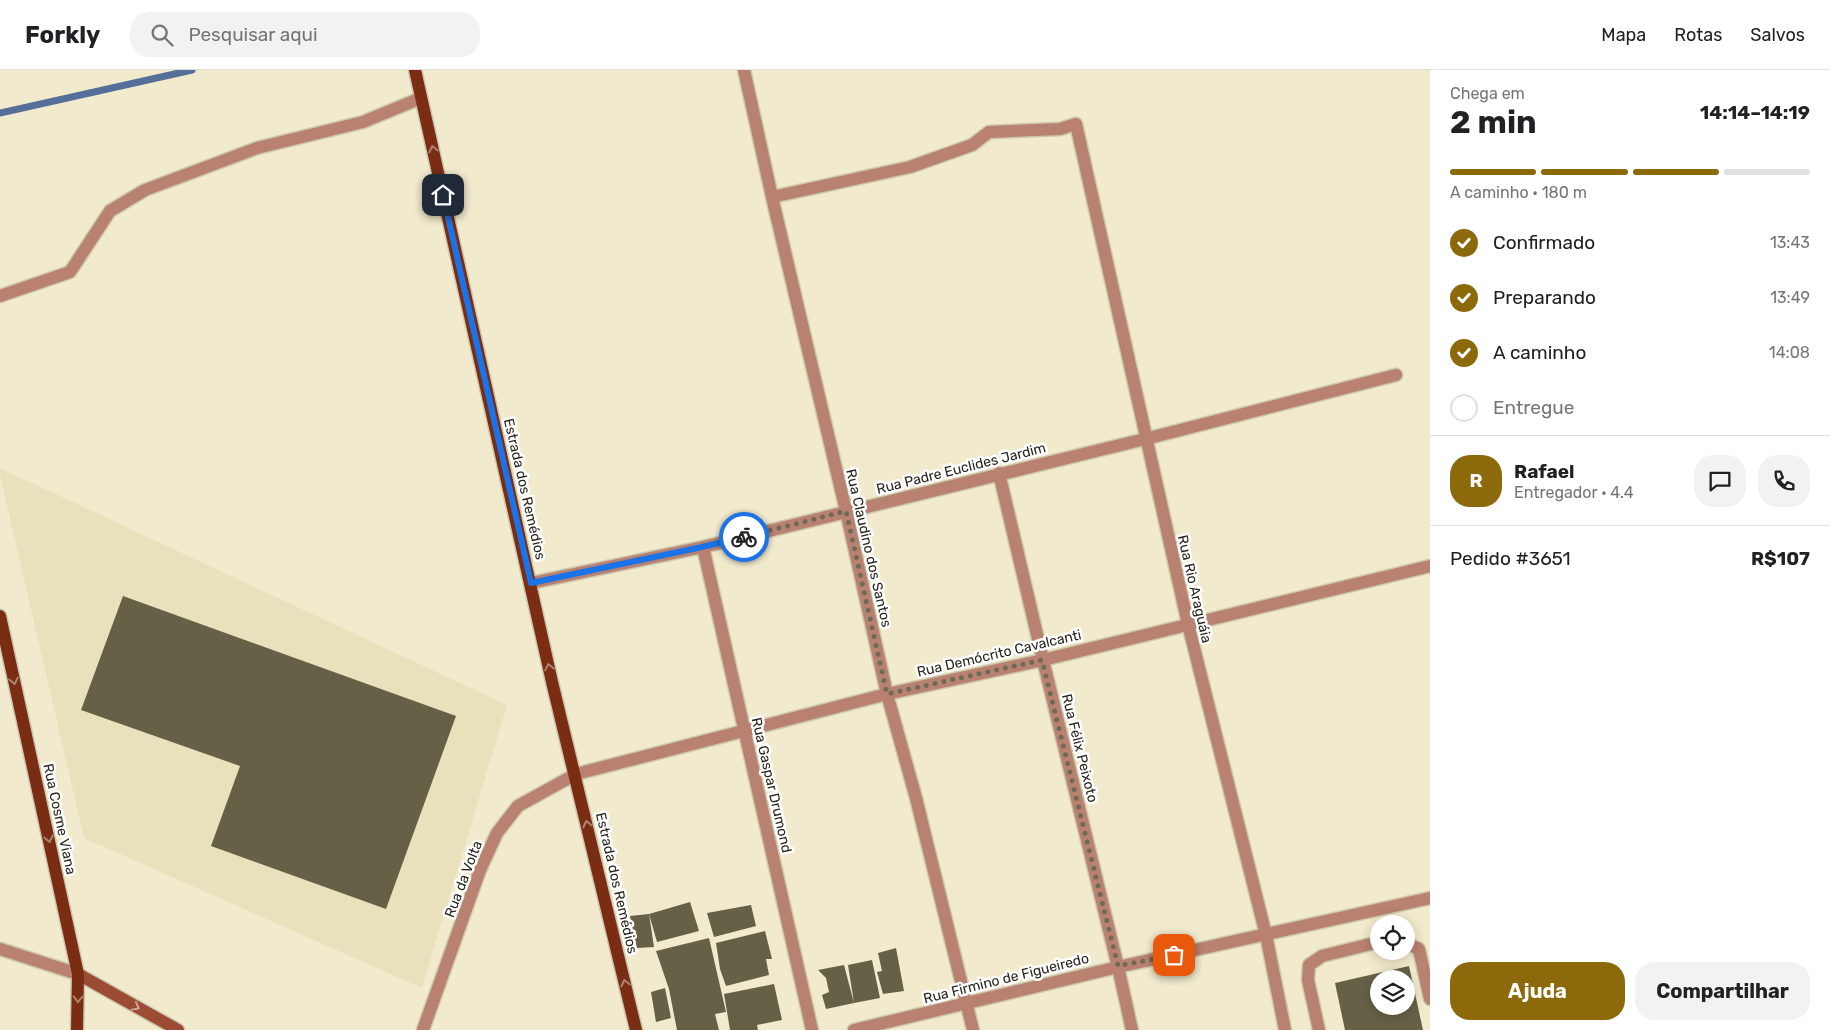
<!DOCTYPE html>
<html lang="pt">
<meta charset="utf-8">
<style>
:root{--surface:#fff;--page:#f2f2f2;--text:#202124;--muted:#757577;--line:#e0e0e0;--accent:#8c690b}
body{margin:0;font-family:Rubik,sans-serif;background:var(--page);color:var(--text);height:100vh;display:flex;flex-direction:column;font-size:19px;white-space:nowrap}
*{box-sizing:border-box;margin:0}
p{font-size:16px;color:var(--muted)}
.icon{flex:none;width:28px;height:28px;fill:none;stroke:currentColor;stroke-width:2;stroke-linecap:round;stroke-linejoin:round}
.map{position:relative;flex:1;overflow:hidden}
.details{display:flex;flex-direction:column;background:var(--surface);width:400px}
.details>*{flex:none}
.fabs{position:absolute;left:1370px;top:845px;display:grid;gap:10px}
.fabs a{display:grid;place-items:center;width:45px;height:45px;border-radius:50%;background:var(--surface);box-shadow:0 2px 12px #0003;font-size:25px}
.pin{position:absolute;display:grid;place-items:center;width:42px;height:42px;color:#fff;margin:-21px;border-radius:10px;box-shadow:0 2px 8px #0006}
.courier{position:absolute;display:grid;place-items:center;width:50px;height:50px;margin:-25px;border:4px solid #1a73e8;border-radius:50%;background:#fff;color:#222;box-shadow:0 1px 6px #0007}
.summary em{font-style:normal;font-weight:700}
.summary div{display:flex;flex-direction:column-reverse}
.summary{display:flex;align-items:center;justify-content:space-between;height:85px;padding:0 20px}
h1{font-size:32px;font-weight:700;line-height:38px}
.bar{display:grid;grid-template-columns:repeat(4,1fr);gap:8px 5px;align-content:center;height:60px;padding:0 20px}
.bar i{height:6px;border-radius:4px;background:var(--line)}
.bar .active{background:var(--accent)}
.bar p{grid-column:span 4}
.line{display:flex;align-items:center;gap:12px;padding:0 20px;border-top:1px solid var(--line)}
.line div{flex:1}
.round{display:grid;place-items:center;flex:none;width:52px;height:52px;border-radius:20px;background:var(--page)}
ol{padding:0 20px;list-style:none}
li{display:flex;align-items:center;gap:15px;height:55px}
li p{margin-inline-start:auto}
li .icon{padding:5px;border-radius:50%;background:var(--accent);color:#fff;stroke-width:4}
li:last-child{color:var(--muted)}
li i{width:28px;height:28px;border:2px solid var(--line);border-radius:50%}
.action{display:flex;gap:10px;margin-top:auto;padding:10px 20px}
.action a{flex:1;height:58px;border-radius:20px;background:var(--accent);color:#fff;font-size:20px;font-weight:700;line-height:58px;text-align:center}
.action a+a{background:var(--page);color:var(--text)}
header{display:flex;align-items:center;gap:30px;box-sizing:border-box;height:70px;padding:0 25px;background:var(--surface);border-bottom:1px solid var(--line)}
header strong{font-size:24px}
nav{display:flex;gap:28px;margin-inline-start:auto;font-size:18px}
.search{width:350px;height:45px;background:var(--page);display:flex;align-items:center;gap:12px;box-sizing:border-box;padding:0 18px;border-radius:20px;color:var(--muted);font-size:19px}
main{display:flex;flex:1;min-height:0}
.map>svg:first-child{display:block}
.built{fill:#e9e0bc}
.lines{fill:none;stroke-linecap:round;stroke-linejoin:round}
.stream{stroke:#54709a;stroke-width:7}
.building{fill:#666047;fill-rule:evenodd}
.lane-casing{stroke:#cdc7ad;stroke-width:15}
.street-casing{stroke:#cdc7ad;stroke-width:15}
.secondary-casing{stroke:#cdc7ad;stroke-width:15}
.primary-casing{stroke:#cdc7ad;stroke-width:15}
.lane{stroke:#b9816f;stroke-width:12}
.street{stroke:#b9816f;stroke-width:12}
.secondary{stroke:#9c4c33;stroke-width:12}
.primary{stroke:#7a2d13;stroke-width:12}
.oneway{stroke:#af8171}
.oneway2{stroke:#cea699}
.done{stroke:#6e6a59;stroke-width:5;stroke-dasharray:0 9}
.route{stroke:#1a73e8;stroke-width:6}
.labels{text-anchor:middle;stroke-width:5;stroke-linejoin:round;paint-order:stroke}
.street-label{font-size:14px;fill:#28251b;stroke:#fff}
</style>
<header>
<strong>Forkly</strong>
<div class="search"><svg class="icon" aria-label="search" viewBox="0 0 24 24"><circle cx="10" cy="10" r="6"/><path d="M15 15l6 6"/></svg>Pesquisar aqui</div>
<nav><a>Mapa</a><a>Rotas</a><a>Salvos</a></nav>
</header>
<main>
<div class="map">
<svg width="1430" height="960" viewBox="0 0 1430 960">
<rect width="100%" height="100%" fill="#f1eacd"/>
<path class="built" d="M 0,398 L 507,635 L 422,918 L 84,768 L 0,405 Z"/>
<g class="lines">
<path class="stream" d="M 0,43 L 192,0"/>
</g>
<path class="building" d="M 123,526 L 456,646 L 386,839 L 211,776 L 240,696 L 81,640 Z
M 690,832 L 699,861 L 657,872 L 649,844 Z
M 751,835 L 756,856 L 714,867 L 707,843 Z
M 649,844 L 654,877 L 637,878 L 630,846 Z
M 765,861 L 772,889 L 766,889 L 769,905 L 726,916 L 720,899 L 716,873 Z
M 709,868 L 726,942 L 715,944 L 719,960 L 677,960 L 669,919 L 656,881 Z
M 896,878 L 904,921 L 883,924 L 877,902 L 882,901 L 878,883 Z
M 872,890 L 880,928 L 854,933 L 848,895 Z
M 844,895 L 854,933 L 826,939 L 822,925 L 829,922 L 826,908 L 818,900 Z
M 1409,896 L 1423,960 L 1345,960 L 1335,913 ZM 1379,909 L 1406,909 L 1406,936 L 1379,936 Z
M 774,914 L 782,950 L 757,955 L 758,960 L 730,960 L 724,924 Z
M 665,918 L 671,948 L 656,952 L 651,922 Z"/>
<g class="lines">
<defs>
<path id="lane" d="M 0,226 L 70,202 L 110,141 L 145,120 L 257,78 L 363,52 L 421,28
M 1406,873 L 1419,879 L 1430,929
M 1319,960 L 1308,910 L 1309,895 L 1322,886 L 1379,872"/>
<path id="street" d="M 744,0 L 772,127 L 846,441 L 887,624 L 916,728 L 973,960
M 772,127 L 910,97 L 972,75 L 989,62 L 1060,59 L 1076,54 L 1188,554 L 1266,865 L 1285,960
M 999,403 L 1043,590 L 1118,897 L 1132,960
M 703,477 L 812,960
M 531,513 L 703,477 L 1145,369 L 1396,305
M 0,879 L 78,904
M 423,960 L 480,800 L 497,763 L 518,736 L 576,704 L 887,624 L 1043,590 L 1430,496
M 854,960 L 1118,897 L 1430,828"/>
<path id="secondary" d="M 78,904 L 178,960"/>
<path id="primary" d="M 415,0 L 552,612 L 636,960
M 0,546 L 78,904 L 77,960"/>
</defs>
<use href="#lane" class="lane-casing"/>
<use href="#street" class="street-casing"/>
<use href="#secondary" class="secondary-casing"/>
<use href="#primary" class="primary-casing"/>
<use href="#lane" class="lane"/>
<use href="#street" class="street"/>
<use href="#secondary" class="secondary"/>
<use href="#primary" class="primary"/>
</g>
<defs><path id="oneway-chevron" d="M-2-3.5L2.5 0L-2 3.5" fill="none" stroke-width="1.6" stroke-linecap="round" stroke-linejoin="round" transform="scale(1.25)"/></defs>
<g class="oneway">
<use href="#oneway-chevron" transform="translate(433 79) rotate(-103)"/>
<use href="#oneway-chevron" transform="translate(549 597) rotate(-102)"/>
<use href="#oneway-chevron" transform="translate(14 611) rotate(78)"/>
<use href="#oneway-chevron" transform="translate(587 754) rotate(-103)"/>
<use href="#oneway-chevron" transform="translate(49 769) rotate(78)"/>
<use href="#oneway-chevron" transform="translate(625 913) rotate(-103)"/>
<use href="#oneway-chevron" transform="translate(78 929) rotate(91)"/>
</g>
<use class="oneway2" href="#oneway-chevron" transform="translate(136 937) rotate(29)"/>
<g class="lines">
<path class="done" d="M 744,467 L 846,441 L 887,624 L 1042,590 L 1118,896 L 1174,885"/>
<path class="route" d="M 443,125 L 531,513 L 702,477 L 744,467"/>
</g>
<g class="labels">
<g class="street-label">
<text transform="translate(961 398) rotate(-14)" y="5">Rua Padre Euclides Jardim</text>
<text transform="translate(525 419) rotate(77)" y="5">Estrada dos Remédios</text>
<text transform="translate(869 478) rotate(77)" y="5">Rua Claudino dos Santos</text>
<text transform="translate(1195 519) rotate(77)" y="5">Rua Rio Araguáia</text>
<text transform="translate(999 583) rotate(-13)" y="5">Rua Demócrito Cavalcanti</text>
<text transform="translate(1080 678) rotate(76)" y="5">Rua Félix Peixoto</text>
<text transform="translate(772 715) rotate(77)" y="5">Rua Gaspar Drumond</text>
<text transform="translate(60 749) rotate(78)" y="5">Rua Cosme Viana</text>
<text transform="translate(463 809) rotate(-69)" y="5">Rua da Volta</text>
<text transform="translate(617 813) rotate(77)" y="5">Estrada dos Remédios</text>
<text transform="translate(1006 908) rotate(-14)" y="5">Rua Firmino de Figueiredo</text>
</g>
</g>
</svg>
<div class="fabs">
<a><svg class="icon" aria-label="locate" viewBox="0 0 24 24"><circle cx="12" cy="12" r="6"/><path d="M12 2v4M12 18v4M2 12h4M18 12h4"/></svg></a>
<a><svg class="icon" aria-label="layers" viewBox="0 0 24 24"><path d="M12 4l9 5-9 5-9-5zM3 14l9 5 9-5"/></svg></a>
</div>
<div class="pin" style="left:1174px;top:885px;background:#ea580c"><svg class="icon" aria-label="bag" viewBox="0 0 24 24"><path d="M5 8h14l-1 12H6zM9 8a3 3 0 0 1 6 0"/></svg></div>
<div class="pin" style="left:443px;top:125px;background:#1f2937"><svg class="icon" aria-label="home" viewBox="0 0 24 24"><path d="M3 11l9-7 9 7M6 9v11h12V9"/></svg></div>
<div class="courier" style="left:744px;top:467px"><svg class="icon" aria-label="bike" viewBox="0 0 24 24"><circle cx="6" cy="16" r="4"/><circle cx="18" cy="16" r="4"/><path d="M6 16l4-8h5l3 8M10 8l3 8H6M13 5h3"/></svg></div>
</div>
<section class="details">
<div class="summary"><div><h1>2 min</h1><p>Chega em</p></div><em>14:14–14:19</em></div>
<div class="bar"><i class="active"></i><i class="active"></i><i class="active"></i><i></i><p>A caminho · 180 m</p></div>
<ol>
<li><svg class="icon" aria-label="check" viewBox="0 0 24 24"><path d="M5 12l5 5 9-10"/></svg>Confirmado<p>13:43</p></li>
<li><svg class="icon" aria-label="check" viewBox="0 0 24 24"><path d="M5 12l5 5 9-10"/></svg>Preparando<p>13:49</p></li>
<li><svg class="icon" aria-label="check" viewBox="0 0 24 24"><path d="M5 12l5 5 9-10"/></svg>A caminho<p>14:08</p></li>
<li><i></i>Entregue</li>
</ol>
<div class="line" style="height:90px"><b class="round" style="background:var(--accent);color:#fff">R</b><div><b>Rafael</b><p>Entregador · 4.4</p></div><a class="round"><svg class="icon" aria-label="chat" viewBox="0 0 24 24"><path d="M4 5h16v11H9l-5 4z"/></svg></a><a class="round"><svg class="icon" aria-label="phone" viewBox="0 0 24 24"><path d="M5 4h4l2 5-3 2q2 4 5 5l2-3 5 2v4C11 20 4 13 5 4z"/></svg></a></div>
<div class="line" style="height:65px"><div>Pedido #3651</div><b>R$107</b></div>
<div class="action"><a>Ajuda</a><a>Compartilhar</a></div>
</section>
</main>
